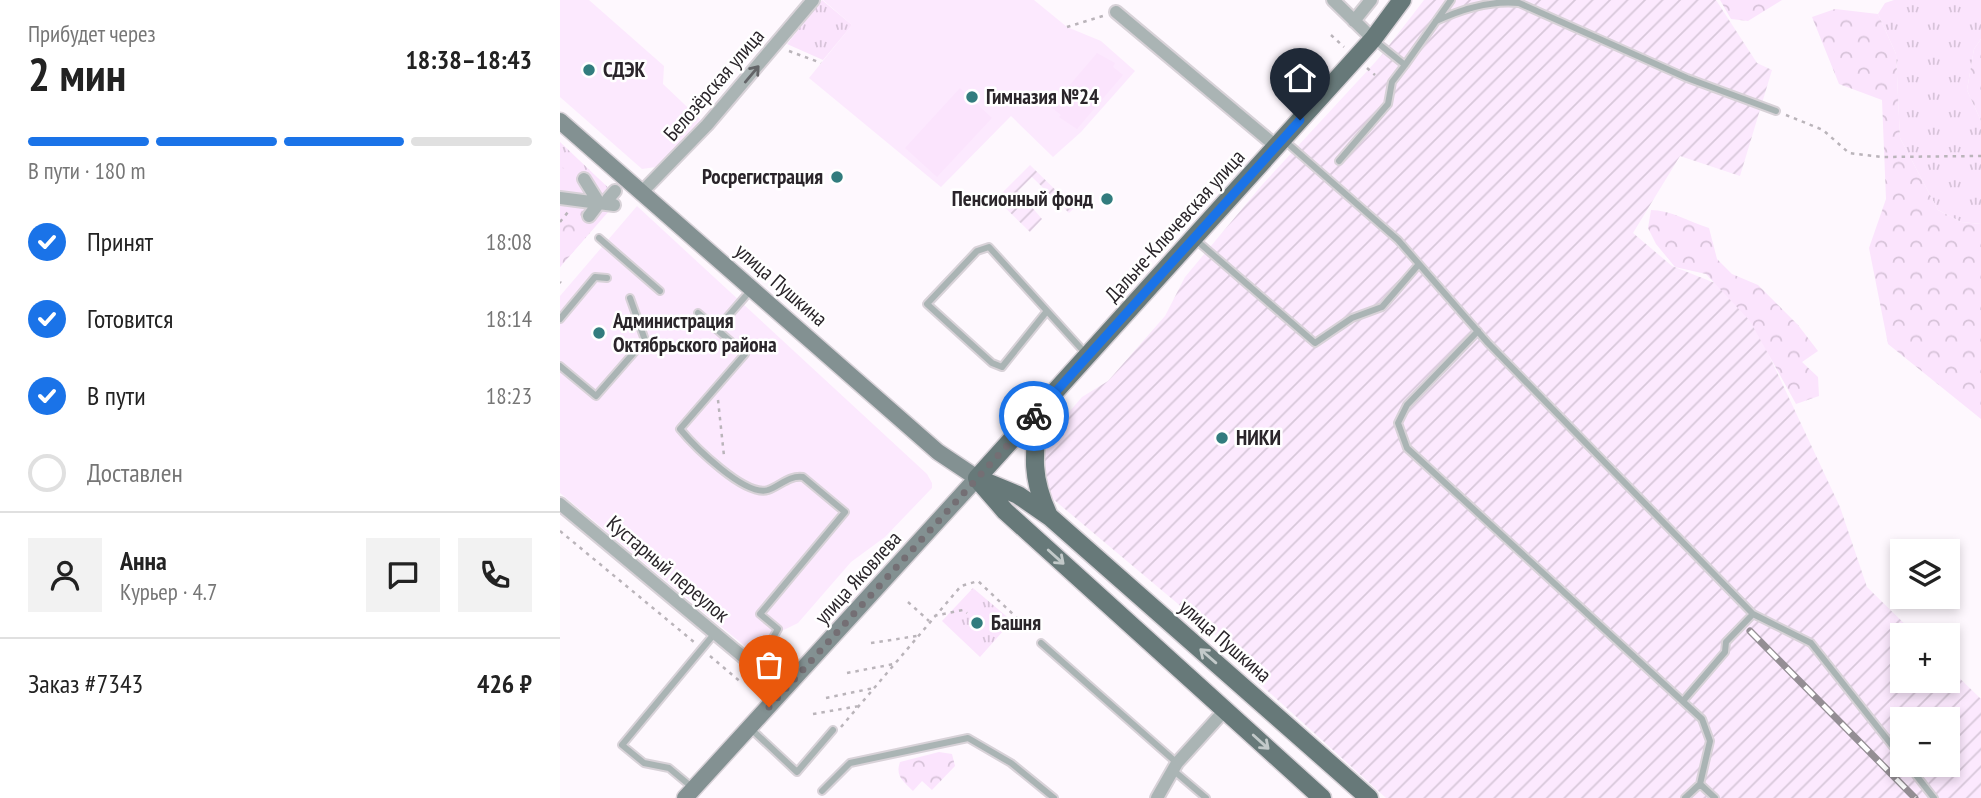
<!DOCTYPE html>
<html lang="ru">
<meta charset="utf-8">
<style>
:root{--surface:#fff;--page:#f2f2f2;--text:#222;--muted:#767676;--line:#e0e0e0;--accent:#1a73e8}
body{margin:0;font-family:"PT Sans Narrow",sans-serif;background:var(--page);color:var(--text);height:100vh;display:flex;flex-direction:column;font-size:26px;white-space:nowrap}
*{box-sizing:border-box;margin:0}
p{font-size:23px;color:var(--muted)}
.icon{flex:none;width:38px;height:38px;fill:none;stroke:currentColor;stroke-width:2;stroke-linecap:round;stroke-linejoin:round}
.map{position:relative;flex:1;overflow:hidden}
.side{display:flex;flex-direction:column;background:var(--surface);width:560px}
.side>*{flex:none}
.controls{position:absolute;left:1330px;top:539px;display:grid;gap:14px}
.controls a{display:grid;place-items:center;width:70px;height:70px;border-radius:0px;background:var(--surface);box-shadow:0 4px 10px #0003;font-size:35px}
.pin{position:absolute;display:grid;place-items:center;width:60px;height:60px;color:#fff;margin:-72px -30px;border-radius:50% 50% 50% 0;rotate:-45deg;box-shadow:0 0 7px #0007}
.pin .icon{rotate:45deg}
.courier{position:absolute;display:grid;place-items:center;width:70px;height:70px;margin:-35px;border:5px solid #1a73e8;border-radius:50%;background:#fff;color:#222;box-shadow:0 2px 9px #0007}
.summary em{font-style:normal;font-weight:700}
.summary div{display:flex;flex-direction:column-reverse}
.summary{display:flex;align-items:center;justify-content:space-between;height:119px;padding:0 28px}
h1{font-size:46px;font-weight:700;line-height:52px}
.bar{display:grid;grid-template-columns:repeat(4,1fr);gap:10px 7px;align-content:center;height:84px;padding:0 28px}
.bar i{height:9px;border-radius:5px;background:var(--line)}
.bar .active{background:var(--accent)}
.bar p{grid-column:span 4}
.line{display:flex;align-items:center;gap:18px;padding:0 28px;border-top:2px solid var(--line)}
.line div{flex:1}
.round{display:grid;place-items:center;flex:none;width:74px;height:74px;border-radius:0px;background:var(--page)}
ol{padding:0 28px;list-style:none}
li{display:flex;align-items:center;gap:21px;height:77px}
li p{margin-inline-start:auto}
li .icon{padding:7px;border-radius:50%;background:var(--accent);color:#fff;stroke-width:4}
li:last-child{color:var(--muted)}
li i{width:38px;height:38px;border:4px solid var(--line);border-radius:50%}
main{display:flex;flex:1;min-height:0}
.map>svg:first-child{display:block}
.built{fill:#fce9fe}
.industrial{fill:url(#industrial-furrows);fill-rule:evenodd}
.grass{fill:url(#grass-tufts)}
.forest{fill:url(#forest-crowns)}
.garden{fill:#fbe4fd}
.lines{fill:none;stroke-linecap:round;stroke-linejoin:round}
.lane-casing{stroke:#d8d2d8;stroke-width:10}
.street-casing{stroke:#d8d2d8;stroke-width:16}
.secondary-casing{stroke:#d8d2d8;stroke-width:19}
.primary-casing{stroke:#d8d2d8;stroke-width:21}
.path{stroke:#bab4ba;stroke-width:2.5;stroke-dasharray:3.5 5;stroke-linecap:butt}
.lane{stroke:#aab4b4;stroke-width:6}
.street{stroke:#aab4b4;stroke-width:12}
.secondary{stroke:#839192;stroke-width:16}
.primary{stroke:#677979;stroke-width:18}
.rail-casing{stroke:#948e94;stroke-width:7}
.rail{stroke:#fff;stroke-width:4.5;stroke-dasharray:13;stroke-linecap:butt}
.oneway{stroke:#646568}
.oneway2{stroke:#c2c9c9}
.done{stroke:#746f74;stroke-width:7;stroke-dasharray:0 12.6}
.route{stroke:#1a73e8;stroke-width:9}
.poi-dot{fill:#327c7e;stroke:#fff;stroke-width:2.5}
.labels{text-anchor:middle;stroke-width:5;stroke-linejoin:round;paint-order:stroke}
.poi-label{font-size:21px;font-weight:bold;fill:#2a252a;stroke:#fff;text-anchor:start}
.street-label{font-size:21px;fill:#2a252a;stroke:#fff}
</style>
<main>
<section class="side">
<div class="summary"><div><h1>2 мин</h1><p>Прибудет через</p></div><em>18:38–18:43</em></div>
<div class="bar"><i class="active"></i><i class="active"></i><i class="active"></i><i></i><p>В пути · 180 m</p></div>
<ol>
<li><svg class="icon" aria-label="check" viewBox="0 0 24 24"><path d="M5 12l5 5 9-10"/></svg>Принят<p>18:08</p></li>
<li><svg class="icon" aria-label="check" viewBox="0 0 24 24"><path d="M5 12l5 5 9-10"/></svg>Готовится<p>18:14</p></li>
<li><svg class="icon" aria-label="check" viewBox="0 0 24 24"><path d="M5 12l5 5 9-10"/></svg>В пути<p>18:23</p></li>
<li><i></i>Доставлен</li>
</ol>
<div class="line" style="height:126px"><a class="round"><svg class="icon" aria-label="person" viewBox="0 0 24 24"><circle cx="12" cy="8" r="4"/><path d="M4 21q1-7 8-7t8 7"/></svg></a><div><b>Анна</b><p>Курьер · 4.7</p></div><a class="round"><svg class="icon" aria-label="chat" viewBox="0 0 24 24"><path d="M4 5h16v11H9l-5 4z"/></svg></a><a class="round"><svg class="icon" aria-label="phone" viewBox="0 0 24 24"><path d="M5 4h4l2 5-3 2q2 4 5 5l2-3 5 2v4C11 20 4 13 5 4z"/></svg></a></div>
<div class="line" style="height:91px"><div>Заказ #7343</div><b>426 ₽</b></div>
</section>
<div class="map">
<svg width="1421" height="798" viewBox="0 0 1421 798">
<defs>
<pattern id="industrial-furrows" width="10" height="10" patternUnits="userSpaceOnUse" patternTransform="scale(1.75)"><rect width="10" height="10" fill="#fce9fe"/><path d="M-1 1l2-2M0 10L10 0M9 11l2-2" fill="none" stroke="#d8c8da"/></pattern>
<pattern id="grass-tufts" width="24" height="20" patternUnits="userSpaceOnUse" patternTransform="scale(1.75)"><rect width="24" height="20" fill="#fbe4fd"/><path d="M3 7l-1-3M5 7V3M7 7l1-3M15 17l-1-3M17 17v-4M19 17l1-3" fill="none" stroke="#d7c3d9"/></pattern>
<pattern id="forest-crowns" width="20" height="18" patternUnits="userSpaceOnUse" patternTransform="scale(1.75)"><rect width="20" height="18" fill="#fbe4fd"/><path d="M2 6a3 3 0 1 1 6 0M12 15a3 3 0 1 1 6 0" fill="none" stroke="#d7c3d9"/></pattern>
</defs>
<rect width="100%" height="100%" fill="#fef8fe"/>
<path class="built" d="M 0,0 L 29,0 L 104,66 L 103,84 L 143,122 L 96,167 L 82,169 L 0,97 Z
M 263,0 L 474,0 L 507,27 L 541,41 L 575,71 L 521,132 L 493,157 L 451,116 L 381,187 L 249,78 L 292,25 Z
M 77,206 L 367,474 L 372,483 L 372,488 L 325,537 L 291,562 L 238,623 L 187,648 L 0,493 L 0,296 Z"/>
<path class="industrial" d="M 864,0 L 1156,0 L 1197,63 L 1212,70 L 1180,176 L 1120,156 L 1073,233 L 1112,266 L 1165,287 L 1192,319 L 1280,507 L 1307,587 L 1356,635 L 1342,635 L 1342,681 L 1388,681 L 1388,667 L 1421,699 L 1421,798 L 826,798 L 690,675 L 661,640 L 487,494 L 483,484 L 482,448 L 486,439 L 522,397 L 548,381 L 605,316 L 625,277 L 702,185 L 820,57 ZM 1342,719 L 1388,719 L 1388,765 L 1342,765 Z
M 470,165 L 514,208 L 509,213 L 472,177 L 458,191 L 482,219 L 470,232 L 436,199 Z"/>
<path class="grass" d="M 262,0 L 292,25 L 263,60 L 227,44 Z
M 1334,0 L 1421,0 L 1421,39 L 1414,49 L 1407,90 L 1421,121 L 1421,224 L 1401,222 L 1378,210 L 1340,138 L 1336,54 L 1318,14 L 1325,3 Z
M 0,142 L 57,196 L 56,203 L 0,267 Z
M 413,588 L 452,621 L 420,657 L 382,621 Z"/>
<path class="forest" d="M 1160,0 L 1222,0 L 1188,21 L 1171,19 Z
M 1275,9 L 1318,14 L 1336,54 L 1340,138 L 1378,210 L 1401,222 L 1421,224 L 1421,419 L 1328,344 L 1309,248 L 1326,199 L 1322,100 L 1279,84 L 1252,17 Z
M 1421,39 L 1421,121 L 1407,90 L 1414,49 Z
M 0,165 L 21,183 L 8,199 L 38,223 L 0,267 Z
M 1091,210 C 1110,210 1130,222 1149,228 L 1157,259 L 1172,274 L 1198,285 L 1238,325 L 1258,351 L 1242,362 L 1258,377 L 1259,396 L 1236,404 L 1190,321 L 1146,274 L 1115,267 L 1096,244 L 1088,228 Z
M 379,752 L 392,754 L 395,766 L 372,790 L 362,781 L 353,791 C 343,781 335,776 340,762 Z"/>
<path class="garden" d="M 537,53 L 555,63 L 553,67 L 563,75 L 517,129 L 499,117 L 501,115 L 491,107 Z
M 400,88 L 432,118 L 377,177 L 345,148 Z"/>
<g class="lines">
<defs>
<path id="lane" d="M 876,21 C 902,9 931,0 959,3 L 1127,78 L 1216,111
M 845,65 L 891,0
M 725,141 L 838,240 L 928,343 L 1193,614 L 1251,643 L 1342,758
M 779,161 L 828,104 L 832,82 L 845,65 L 814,40
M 39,238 L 100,291
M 636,240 L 755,343 L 792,318 L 822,307 L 859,264
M 487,311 L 442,367 L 432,363 L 367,304 L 417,251 L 429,247 L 527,355
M 138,313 L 185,354 L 120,429 C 134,446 185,497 208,490 C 220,486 229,475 243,477 L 285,512 L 200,614 L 218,629 L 196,667
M 0,319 L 35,277 L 47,278
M 157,329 L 190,291
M 918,331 L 847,405 L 838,423 L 847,448 L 1142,719 L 1150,741 L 1140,784 L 1125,798
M 0,366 L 36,396 L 85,340 L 70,298
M 481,643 L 617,763
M 1123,701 L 1165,652 L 1166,642 L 1193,614
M 190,728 L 237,772 L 273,730
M 1348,765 L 1374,798
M 613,770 L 646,798
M 1140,784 L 1155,798
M 133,788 L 109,768 L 84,763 L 62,745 L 155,633
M 262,791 L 290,763 L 408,738 L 451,763 L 494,798"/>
<path id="street" d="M 773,0 L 813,39
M 556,12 L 717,147
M 794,21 L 811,0
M 24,179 L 39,203 L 29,216
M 81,193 L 147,125 L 253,0
M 0,198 L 54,205
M 48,199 L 55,191
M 0,504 L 224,691
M 597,798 L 617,763 L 665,710"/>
<path id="secondary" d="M 0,121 L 378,452 L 417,478 L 125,798"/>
<path id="primary" d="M 479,411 C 474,453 470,476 489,516
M 417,478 L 813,39 L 842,0
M 417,478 L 458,495 L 490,517 L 809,798
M 419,481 L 445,511 L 762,798"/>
</defs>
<use href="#lane" class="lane-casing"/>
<use href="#street" class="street-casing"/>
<use href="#secondary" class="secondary-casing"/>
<use href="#primary" class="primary-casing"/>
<path class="path" d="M 507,27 L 543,16
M 771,35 L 784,47
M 229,51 L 261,63
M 807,68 L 815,75
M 1226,115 L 1263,130 L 1289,153 L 1322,157 L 1421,156
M 0,222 L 8,212
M 0,282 L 1,283
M 158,400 L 164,456
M 0,531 L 134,642
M 348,602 L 369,621
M 374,616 L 403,610 L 407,613
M 311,643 L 357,636
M 150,656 L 182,683
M 287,673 L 334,664
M 266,698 L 314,688
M 253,714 L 299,706
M 281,727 L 401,586 L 418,581 L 474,634"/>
<use href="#lane" class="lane"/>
<use href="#street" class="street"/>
<use href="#secondary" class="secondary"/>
<use href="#primary" class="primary"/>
<defs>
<path id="rail" d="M 1190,631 L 1355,798"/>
</defs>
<use href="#rail" class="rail-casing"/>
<use href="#rail" class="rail"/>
</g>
<defs><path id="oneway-shaft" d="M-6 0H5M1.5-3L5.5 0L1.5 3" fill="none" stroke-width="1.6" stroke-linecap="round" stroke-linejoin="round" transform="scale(1.75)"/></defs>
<use class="oneway" href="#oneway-shaft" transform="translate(192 74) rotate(-50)"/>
<g class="oneway2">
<use href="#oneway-shaft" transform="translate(496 557) rotate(42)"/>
<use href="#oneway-shaft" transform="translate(648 656) rotate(-139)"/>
<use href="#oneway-shaft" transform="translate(701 742) rotate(42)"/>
</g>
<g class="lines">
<path class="done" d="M 209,707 L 474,416"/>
<path class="route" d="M 474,416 L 740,120"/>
</g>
<g class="poi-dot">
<circle cx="29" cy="70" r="7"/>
<circle cx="412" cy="97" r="7"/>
<circle cx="277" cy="177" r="7"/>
<circle cx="547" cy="199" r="7"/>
<circle cx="39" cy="333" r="7"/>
<circle cx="662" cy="438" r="7"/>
<circle cx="417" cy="623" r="7"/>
</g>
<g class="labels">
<g class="poi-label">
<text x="43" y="77">СДЭК</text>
<text x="426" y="104">Гимназия №24</text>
<text x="263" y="184" text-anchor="end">Росрегистрация</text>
<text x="533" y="206" text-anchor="end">Пенсионный фонд</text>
<text x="53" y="328">Администрация<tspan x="53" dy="24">Октябрьского района</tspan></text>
<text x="676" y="445">НИКИ</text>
<text x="431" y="630">Башня</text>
</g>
<g class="street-label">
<text transform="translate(154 85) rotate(-49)" y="7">Белозёрская улица</text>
<text transform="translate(615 226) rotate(-48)" y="7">Дальне-Ключевская улица</text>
<text transform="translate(221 285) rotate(41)" y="7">улица Пушкина</text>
<text transform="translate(108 569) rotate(40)" y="7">Кустарный переулок</text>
<text transform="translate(298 578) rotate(-48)" y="7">улица Яковлева</text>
<text transform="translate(665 641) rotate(41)" y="7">улица Пушкина</text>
</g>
</g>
</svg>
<div class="controls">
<a><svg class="icon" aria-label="layers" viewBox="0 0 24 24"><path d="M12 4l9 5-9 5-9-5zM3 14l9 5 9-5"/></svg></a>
<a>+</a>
<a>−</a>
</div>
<div class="pin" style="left:209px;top:707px;background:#ea580c"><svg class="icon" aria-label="bag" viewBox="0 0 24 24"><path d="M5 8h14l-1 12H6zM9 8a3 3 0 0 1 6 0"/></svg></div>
<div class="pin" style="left:740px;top:120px;background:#1f2937"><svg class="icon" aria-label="home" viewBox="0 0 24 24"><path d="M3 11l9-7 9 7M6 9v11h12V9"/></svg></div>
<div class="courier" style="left:474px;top:416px"><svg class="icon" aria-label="bike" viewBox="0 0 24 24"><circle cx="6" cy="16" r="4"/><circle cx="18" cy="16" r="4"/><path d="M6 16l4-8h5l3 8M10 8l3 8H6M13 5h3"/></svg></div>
</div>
</main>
